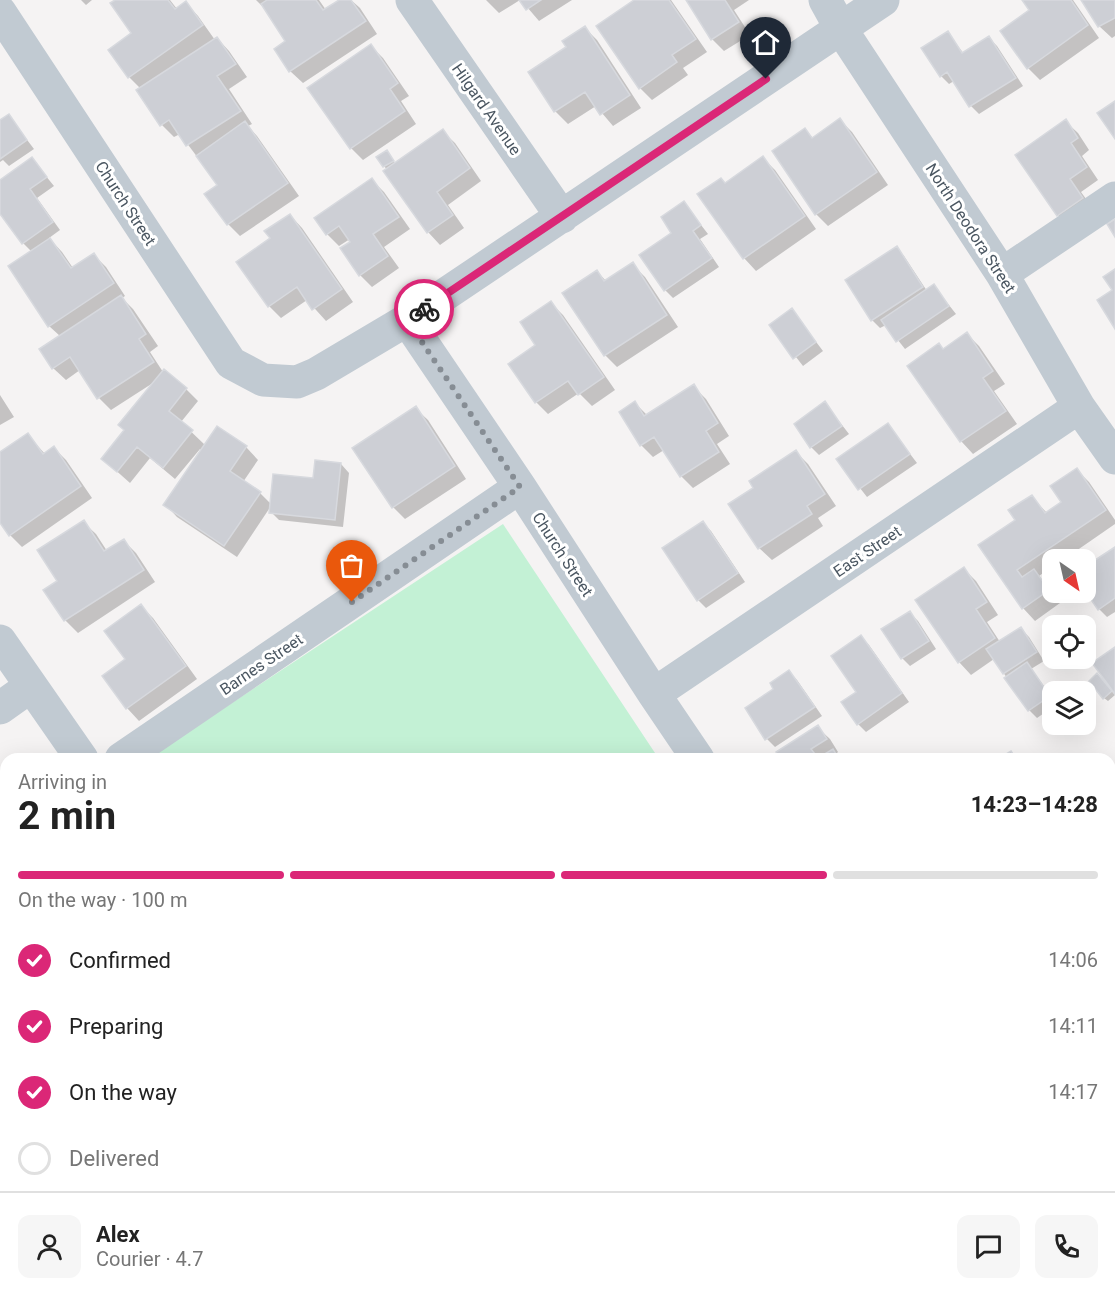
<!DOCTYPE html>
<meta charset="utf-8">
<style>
:root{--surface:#fff;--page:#f6f6f6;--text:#222;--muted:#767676;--line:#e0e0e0;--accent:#db2777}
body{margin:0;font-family:Roboto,sans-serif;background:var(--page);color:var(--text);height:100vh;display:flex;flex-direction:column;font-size:22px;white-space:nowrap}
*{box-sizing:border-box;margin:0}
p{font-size:20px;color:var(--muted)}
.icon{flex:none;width:33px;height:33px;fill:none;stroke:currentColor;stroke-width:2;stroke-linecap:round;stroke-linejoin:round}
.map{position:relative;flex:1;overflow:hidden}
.details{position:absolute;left:0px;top:753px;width:1116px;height:560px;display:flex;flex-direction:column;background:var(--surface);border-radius:18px 18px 0 0;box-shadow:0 6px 24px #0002}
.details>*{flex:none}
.needle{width:39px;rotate:146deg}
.controls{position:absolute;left:1042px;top:549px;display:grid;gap:12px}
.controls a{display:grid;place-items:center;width:54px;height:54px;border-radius:12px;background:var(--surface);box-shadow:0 6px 24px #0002;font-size:30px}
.pin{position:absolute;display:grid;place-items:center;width:51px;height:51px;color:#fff;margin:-62px -26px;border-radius:50% 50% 50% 0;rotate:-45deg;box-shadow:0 0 6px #0007}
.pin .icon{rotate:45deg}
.courier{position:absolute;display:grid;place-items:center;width:60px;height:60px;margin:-30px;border:4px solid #db2777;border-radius:50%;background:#fff;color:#222;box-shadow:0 2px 8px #0007}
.overview em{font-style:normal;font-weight:700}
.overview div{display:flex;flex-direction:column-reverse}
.overview{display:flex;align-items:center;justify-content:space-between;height:102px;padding:0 18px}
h1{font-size:39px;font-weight:700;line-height:45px}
.bar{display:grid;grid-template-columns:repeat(4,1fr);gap:9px 6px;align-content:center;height:72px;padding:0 18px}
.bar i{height:8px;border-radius:4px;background:var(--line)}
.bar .current{background:var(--accent)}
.bar p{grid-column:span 4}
.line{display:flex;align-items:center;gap:15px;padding:0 18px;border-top:2px solid var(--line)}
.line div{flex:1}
.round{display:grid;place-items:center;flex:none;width:63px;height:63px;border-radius:12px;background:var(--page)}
ol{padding:0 18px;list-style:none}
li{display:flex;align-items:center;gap:18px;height:66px}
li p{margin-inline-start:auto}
li .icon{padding:6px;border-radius:50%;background:var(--accent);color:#fff;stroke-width:4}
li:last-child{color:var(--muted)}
li i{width:33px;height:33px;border:3px solid var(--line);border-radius:50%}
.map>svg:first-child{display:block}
.green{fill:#c3f1d5}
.shadow{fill:#0003}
.building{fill:#cdcfd5;stroke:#d7d9de;stroke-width:1.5}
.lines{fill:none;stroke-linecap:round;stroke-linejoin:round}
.street{stroke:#c1cad2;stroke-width:33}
.done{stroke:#868d94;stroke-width:6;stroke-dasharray:0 10.8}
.route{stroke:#db2777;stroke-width:8}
.labels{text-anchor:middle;stroke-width:6;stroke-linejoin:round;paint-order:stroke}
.street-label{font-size:16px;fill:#4a5661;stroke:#fff}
</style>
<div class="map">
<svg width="1115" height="1312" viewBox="0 0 1115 1312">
<rect width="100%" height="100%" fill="#f5f3f3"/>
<path class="green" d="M 503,524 L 659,759 L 147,759 Z
M 6,961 L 6,1306 L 240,1307 L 232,1312 L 0,1312 L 0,965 Z"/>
<path class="shadow" d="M 81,0 L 92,0 L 86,5 Z
M 117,0 L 170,0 L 177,9 L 186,3 L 198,16 L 215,40 L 217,38 L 229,51 L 247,77 L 229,89 L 252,124 L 248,126 L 257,136 L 299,196 L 240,236 L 228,224 L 219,186 L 180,134 L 174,137 L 162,125 L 139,90 L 141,89 L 129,77 L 133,34 Z
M 256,0 L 319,0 L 326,10 L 342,0 L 351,0 L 360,8 L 377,34 L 303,83 L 290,71 L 287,42 L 264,8 Z
M 486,0 L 520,0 L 499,13 Z
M 521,0 L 572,0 L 539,21 Z
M 637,0 L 671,0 L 707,52 L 683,68 L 688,75 L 652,100 L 640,88 Z
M 688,0 L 749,0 L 734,10 L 750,35 L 724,51 L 712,39 Z
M 1024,0 L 1073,0 L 1099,38 L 1040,80 L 1028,68 L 1032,11 Z
M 1082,0 L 1115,0 L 1115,36 L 1112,38 L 1099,26 Z
M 584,27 L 597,40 L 641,108 L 613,126 L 596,106 L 568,124 L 555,111 L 530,72 L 568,48 Z
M 948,33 L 964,54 L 989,38 L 997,46 L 1023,86 L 979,114 L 971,106 L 954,81 L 949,84 L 941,76 Z
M 371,46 L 383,58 L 409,96 L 401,101 L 416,124 L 363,160 L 351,148 Z
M 9,116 L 34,149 L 9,166 L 3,160 L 0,162 L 0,122 Z
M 840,120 L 852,132 L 888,185 L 828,226 L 816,214 L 805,130 L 814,139 Z
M 1065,121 L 1078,133 L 1089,150 L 1082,156 L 1098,180 L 1081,192 L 1094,210 L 1070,227 L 1058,215 Z
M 442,131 L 455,143 L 481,181 L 448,205 L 464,228 L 440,245 L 428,232 L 385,171 L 387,170 L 378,157 L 387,152 L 395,164 Z
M 763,158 L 775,170 L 816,229 L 756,271 L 744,258 L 700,195 L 725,184 Z
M 32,159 L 54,186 L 37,198 L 60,230 L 49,238 L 62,252 L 73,268 L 94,255 L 106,267 L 125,296 L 122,298 L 133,309 L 158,346 L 150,352 L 163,372 L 186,389 L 198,401 L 181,422 L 205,445 L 246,447 L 258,460 L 243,482 L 260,493 L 272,505 L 341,464 L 349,473 L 343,527 L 279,520 L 271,512 L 271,506 L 237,557 L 177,517 L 165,504 L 202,450 L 200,449 L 175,479 L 150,458 L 130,483 L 103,459 L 126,431 L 156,381 L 111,410 L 99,398 L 80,370 L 66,380 L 53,368 L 60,336 L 49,326 L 32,252 L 23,243 L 0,211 L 0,182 Z
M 372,180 L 384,192 L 410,229 L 384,247 L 399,268 L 372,287 L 360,275 L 350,239 L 339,246 L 327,234 Z
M 684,203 L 708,234 L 700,239 L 719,267 L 673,298 L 665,290 L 673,233 Z
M 290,215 L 302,228 L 353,302 L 326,321 L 307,300 L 281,318 L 269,306 L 272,239 Z
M 896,248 L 904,256 L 927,291 L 934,286 L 956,314 L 905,349 L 886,325 L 880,328 L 872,320 L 847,281 Z
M 632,264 L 645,277 L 678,327 L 617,367 L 605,355 L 597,271 L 606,281 Z
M 551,303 L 563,315 L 615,390 L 592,406 L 579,393 L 548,414 L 536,402 L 537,345 Z
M 792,310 L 823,351 L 803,366 L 771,325 Z
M 967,334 L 979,346 L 1005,384 L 994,391 L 1017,424 L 973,454 L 961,441 L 943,350 Z
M 693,386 L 706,399 L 729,436 L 717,444 L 730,464 L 693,488 L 681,476 L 664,450 L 653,457 L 641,445 L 635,403 L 648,416 Z
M 0,395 L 14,417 L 0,425 Z
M 825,403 L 849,434 L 819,455 L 811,447 Z
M 415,408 L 428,420 L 466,479 L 405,519 L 393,507 Z
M 888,425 L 917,463 L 867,497 L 838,460 Z
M 28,435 L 45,454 L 54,448 L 66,460 L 92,498 L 22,547 L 10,535 L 0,520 L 0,454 Z
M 796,452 L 808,464 L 836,506 L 818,518 L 823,526 L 772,560 L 759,548 L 730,504 L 755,488 Z
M 1077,470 L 1089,482 L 1115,520 L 1115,524 L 1063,560 L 1053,560 L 1053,566 L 1039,576 L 1060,603 L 1035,621 L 1023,608 L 980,546 L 1017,520 L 1032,497 L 1047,513 L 1063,502 Z
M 83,522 L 96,534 L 107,551 L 124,541 L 136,553 L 155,582 L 78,633 L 65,620 L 46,590 L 59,582 Z
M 703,523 L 711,531 L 745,582 L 706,608 L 698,600 Z
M 1115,549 L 1115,612 L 1107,617 L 1099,609 L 1086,590 L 1086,568 Z
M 964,569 L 976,581 L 998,615 L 987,622 L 1000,642 L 1021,629 L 1029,637 L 1044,661 L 1031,669 L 1053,698 L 1053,707 L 1037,718 L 1029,710 L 994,659 L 971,675 L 959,662 Z
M 141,606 L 153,618 L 197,679 L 139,721 L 127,708 L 127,660 Z
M 910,613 L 918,621 L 936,649 L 910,666 L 902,658 L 884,630 Z
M 861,637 L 869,645 L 909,702 L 866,732 L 858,724 Z
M 789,672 L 797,680 L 822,716 L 775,747 L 767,739 L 747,709 L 775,690 Z
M 1101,679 L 1115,695 L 1108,701 L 1104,698 Z
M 817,727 L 830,739 L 838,752 L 836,754 L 841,759 L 782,759 Z
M 1110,768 L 1115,774 L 1114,832 L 1110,827 Z
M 6,790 L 6,860 L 0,854 L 0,793 Z
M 1110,900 L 1115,908 L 1115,922 L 1110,925 Z
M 1110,930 L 1115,938 L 1115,951 L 1112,952 L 1115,956 L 1115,980 L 1110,983 Z
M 1110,1134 L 1115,1140 L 1115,1175 L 1110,1178 Z
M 570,1306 L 573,1312 L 496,1312 L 493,1307 Z
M 577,1306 L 631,1306 L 623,1312 L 581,1312 Z
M 680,1306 L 847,1306 L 850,1312 L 684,1312 Z"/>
<path class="building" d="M 115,0 L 168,0 L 175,9 L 186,1 L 203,25 L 128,78 L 108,50 L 131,33 L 110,3 Z
M 267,0 L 316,0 L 323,10 L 339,0 L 351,0 L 366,21 L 289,72 L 274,49 L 285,41 L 261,4 Z
M 519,0 L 541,0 L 526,10 Z
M 634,0 L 669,0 L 696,39 L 672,55 L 677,62 L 639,89 L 596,26 Z
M 686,0 L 725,0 L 739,22 L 711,40 Z
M 1022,0 L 1071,0 L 1088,25 L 1027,69 L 1000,31 L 1029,10 Z
M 1081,0 L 1115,0 L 1115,18 L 1098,27 Z
M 585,26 L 630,95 L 600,115 L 585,92 L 554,112 L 528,72 L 566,47 L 562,41 Z
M 948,31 L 962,53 L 989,36 L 1016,78 L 969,107 L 947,72 L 940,77 L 921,48 Z
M 217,37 L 236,64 L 217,76 L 241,111 L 186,146 L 169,120 L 160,126 L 136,90 Z
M 371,44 L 398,83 L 390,89 L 405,111 L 350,149 L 307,88 Z
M 1115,101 L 1115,139 L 1097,113 Z
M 9,114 L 27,140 L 0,159 L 0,120 Z
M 840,118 L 877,172 L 815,215 L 772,151 L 805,128 L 812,138 Z
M 1066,119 L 1078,138 L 1071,143 L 1087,167 L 1070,179 L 1083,198 L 1057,216 L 1015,155 Z
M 245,121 L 288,183 L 227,225 L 204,194 L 217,185 L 196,156 Z
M 443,129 L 470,168 L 437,192 L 453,215 L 427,233 L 383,171 Z
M 387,150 L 394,161 L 383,167 L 376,157 Z
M 763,156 L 805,216 L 743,259 L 697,194 L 721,178 L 725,183 Z
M 32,157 L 47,177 L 30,189 L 53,222 L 22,244 L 0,214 L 0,180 Z
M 372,178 L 399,217 L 373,234 L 388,256 L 359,276 L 340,248 L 350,242 L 339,226 L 326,235 L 314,218 Z
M 684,201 L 701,225 L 693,231 L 712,258 L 664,291 L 639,255 L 671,233 L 661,217 Z
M 290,214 L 342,289 L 312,310 L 297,287 L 268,307 L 236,262 L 270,238 L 264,231 Z
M 1115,219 L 1115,237 L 1107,224 Z
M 50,238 L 71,268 L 94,253 L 114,283 L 48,327 L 8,266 Z
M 897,246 L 923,287 L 871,321 L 845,280 Z
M 633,262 L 667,315 L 604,356 L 562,293 L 597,270 L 604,281 Z
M 1115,269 L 1115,329 L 1097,300 L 1112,290 L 1103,277 Z
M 934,284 L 949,306 L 896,342 L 881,320 Z
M 121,295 L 146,334 L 139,339 L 154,362 L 97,399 L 70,357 L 52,369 L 39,349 Z
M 551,301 L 604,377 L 578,395 L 568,381 L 535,403 L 508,364 L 535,345 L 520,322 Z
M 792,308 L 816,342 L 793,359 L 769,325 Z
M 967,332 L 993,371 L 983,378 L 1006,411 L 960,442 L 907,366 L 939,343 L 943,349 Z
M 164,369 L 187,388 L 169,411 L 193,430 L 163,468 L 137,447 L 117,472 L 101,459 L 124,430 L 118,425 Z
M 694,384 L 718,423 L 706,431 L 719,452 L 680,477 L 654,437 L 640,446 L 619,412 L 635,401 L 644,416 Z
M 825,401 L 842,426 L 810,448 L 794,424 Z
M 416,406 L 455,466 L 392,508 L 352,448 Z
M 888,423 L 910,454 L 858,490 L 836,459 Z
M 217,426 L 247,446 L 230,471 L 261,492 L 224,546 L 163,505 Z
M 28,433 L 43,454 L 54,446 L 81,486 L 9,536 L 0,523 L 0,452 Z
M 796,450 L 825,494 L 807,506 L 812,514 L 758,549 L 728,504 L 753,488 L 749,481 Z
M 315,460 L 341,463 L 335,520 L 269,513 L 273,474 L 313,478 Z
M 1077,468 L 1106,510 L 1017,570 L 1022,577 L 1034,569 L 1049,590 L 1022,609 L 978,545 L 1015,520 L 1008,510 L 1032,495 L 1045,513 L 1061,502 L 1050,486 Z
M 84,520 L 104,551 L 124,539 L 144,570 L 64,621 L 43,590 L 57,581 L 37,550 Z
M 703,521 L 738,573 L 697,601 L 662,548 Z
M 1115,547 L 1115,598 L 1098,610 L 1086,592 L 1086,566 Z
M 964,567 L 987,602 L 976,609 L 995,638 L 958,663 L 915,600 Z
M 141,604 L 186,666 L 126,709 L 102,676 L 125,659 L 104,631 Z
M 910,611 L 929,641 L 901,659 L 881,629 Z
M 1021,627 L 1037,652 L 1003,674 L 986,649 Z
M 861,635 L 902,693 L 857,725 L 841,702 L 856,692 L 831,656 Z
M 1115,647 L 1115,694 L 1092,663 Z
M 1027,662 L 1050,696 L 1028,711 L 1004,678 Z
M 789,670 L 815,707 L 765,740 L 745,708 L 773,689 L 770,683 Z
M 1097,673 L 1112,691 L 1103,699 L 1089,681 Z
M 818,725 L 827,739 L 811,749 L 818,758 L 833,749 L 839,759 L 780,759 L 776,752 Z
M 1011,751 L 1016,759 L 998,759 Z
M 1110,768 L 1115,776 L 1115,818 L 1110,821 Z
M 6,788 L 6,850 L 0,854 L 0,792 Z
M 1115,849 L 1115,869 L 1110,861 L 1110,852 Z
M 1110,1134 L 1115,1140 L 1115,1161 L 1110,1165 Z
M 1115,1205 L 1115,1252 L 1112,1254 L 1110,1251 L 1110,1208 Z
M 343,1306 L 397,1306 L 400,1312 L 335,1312 Z
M 567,1306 L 571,1312 L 495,1312 L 491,1307 Z
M 576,1306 L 601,1306 L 593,1312 L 579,1312 Z
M 678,1306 L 841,1306 L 833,1312 L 682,1312 Z"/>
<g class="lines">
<path class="street" d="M 412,0 L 562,217
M 825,0 L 841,29 L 1002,274 L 1079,407 L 1115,458
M 0,12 L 231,363 L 263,380 L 297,382 L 316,374 L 407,320 L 883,0
M 1002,274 L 1115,198
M 407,320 L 520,487 L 654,694 L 698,759
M 0,641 L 82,759
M 654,694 L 1079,407
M 0,708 L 31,686
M 121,759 L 520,487
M 1110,1047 L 1115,1044
M 447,1306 L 450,1312
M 1076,1306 L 1080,1312"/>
</g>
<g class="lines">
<path class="done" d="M 352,602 L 520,487 L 407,320 L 424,309"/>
<path class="route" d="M 424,309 L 766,79"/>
</g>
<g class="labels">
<g class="street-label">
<text transform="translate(487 109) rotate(55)" y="6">Hilgard Avenue</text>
<text transform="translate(126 203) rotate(57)" y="6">Church Street</text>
<text transform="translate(971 228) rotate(57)" y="6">North Deodora Street</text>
<text transform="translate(867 551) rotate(-34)" y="6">East Street</text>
<text transform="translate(563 554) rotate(57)" y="6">Church Street</text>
<text transform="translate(261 664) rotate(-34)" y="6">Barnes Street</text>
</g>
</g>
</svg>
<div class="controls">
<a><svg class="needle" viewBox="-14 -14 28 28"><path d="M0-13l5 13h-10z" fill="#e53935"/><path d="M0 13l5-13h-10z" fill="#767676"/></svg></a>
<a><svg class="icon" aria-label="locate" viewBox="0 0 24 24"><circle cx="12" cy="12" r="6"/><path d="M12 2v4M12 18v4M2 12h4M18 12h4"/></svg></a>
<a><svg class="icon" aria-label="layers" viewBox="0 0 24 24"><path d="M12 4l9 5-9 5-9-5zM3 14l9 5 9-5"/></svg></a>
</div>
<div class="pin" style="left:352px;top:602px;background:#ea580c"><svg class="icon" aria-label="bag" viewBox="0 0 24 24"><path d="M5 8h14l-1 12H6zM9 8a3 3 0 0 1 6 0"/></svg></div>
<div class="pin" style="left:766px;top:79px;background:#1f2937"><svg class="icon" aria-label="home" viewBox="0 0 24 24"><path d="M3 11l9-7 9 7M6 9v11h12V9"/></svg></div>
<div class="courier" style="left:424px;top:309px"><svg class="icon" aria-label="bike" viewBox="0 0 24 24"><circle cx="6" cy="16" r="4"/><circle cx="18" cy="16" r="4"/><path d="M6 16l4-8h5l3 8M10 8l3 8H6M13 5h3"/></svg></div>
<section class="details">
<div class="overview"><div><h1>2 min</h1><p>Arriving in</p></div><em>14:23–14:28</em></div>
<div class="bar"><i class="current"></i><i class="current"></i><i class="current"></i><i></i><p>On the way · 100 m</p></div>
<ol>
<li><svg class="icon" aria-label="check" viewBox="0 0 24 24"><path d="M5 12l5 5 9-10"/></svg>Confirmed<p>14:06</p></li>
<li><svg class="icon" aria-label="check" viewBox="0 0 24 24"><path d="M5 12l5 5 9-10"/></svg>Preparing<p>14:11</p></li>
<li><svg class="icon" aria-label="check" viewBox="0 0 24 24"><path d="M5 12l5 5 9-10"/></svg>On the way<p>14:17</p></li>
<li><i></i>Delivered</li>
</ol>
<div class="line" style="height:108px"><a class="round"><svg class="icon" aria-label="person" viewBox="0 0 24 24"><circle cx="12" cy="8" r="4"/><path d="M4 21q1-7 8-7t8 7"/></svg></a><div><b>Alex</b><p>Courier · 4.7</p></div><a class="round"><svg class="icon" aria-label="chat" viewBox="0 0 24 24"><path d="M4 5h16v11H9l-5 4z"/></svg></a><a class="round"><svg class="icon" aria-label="phone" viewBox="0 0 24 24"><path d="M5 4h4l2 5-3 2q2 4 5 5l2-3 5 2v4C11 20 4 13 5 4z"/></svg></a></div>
</section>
</div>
